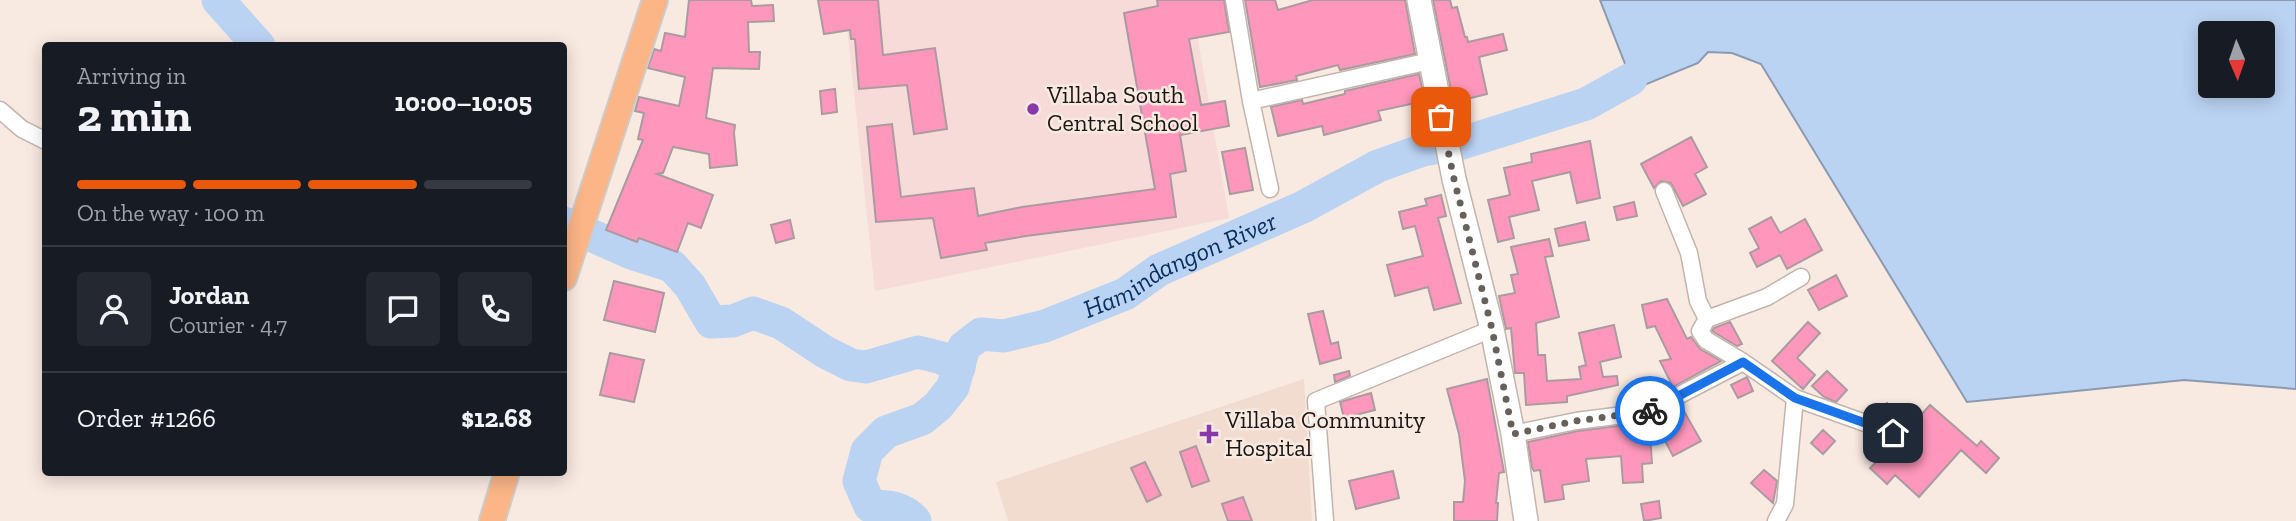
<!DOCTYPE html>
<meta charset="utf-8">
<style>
:root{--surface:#171b24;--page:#242831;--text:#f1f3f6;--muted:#9ea1a6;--line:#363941;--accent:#ea580c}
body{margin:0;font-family:"Zilla Slab",serif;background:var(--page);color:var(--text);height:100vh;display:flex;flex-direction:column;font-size:26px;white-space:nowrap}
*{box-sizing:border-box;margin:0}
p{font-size:23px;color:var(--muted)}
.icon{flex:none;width:38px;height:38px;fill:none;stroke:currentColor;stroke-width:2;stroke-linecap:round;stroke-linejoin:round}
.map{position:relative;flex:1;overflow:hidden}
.drawer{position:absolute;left:42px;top:42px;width:525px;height:434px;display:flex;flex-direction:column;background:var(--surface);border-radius:7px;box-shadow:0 4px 18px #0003}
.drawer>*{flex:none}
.needle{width:46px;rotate:178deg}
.buttons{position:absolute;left:2198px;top:21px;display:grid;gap:14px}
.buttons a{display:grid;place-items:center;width:77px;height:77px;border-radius:7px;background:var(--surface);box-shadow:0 4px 18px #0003;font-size:35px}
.pin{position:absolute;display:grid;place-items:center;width:60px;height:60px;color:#fff;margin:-30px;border-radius:14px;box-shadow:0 4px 10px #0006}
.courier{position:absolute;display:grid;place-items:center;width:70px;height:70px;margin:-35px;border:5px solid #1a73e8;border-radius:50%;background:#fff;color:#222;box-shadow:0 2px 9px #0007}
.overview em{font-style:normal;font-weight:700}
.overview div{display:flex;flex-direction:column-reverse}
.overview{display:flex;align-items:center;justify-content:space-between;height:119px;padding:0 35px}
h1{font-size:46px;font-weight:700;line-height:52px}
.bar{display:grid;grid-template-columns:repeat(4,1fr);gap:10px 7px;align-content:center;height:84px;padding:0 35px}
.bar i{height:9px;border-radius:5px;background:var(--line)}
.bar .on{background:var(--accent)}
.bar p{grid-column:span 4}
.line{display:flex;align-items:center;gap:18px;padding:0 35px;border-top:2px solid var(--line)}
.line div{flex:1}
.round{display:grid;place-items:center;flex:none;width:74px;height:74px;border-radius:7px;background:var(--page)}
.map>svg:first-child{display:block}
.built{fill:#f2dcd0}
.education{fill:#f6dbd9}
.water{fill:#bbd3f3;stroke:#8b9ab0;stroke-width:2;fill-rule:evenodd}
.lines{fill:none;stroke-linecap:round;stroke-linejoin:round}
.river{stroke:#bbd3f3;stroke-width:33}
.building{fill:#fe97bb;stroke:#ab9ba0;stroke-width:2}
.street-casing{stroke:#c3b5ad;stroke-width:19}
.secondary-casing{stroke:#c3b5ad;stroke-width:26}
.primary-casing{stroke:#cdcccb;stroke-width:28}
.street{stroke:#fff;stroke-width:16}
.secondary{stroke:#fff;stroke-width:23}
.primary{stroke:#fbb586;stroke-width:24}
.done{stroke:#68605b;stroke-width:7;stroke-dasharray:0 12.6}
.route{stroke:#1a73e8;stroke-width:9}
.poi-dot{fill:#8838a8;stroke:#f8e9e1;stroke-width:2.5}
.labels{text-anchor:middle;stroke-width:5;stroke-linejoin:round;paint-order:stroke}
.poi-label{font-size:24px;fill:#1b1613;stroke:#f8e9e1;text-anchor:start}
.water-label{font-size:26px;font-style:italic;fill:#062e5e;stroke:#f8e9e1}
</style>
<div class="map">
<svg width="2296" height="521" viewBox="0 0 2296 521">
<rect width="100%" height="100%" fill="#f8e9e1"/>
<path class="built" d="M 1304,379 L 1312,521 L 1008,521 L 996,482 Z"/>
<path class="education" d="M 844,0 L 1191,0 L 1229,218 L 875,291 Z"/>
<path class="water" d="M 1600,0 L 2296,0 L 2296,389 L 2184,380 L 1967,402 L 1761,64 L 1732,53 L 1708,52 L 1698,63 L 1642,86 L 1631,79 ZM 2210,33 L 2263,33 L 2263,86 L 2210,86 Z"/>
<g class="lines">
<g class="river">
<path d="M 218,0 L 259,46"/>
<path d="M 564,223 L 631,253 L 672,266 L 690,286 L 711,322 L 733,321 L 753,313 L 781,323 L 825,352 L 851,365 L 866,367 L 918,352 L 942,358 L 959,368"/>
<path id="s1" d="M 915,521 C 903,507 887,506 870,506 L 859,481 L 867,451 L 886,432 L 922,419 L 938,406 L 953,387 L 964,347 L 981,334 L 1004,336 L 1045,326 L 1125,294 L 1159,270 L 1303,207 L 1378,166 L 1423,150 L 1462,143 L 1586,104 L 1631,79"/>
</g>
</g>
<path class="building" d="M 689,0 L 751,0 L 752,6 L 773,5 L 774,21 L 748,22 L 749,52 L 760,52 L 759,69 L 713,68 L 706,118 L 735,125 L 734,133 L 737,165 L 710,168 L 709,154 L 673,147 L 663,173 L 657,174 L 713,195 L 701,228 L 688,223 L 677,252 L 639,238 L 637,242 L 606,230 L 643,140 L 638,139 L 644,113 L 635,111 L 639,97 L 679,106 L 685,77 L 648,68 L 654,49 L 661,51 L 665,33 L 685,37 Z
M 818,0 L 878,0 L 883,55 L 935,48 L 947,129 L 914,134 L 907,85 L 859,89 L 855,39 L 851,39 L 850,30 L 824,34 Z
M 1157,0 L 1224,0 L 1229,32 L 1189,39 L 1201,105 L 1225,101 L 1229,126 L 1180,135 L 1186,171 L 1170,174 L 1176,217 L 1026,236 L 985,243 L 987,250 L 941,258 L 933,218 L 876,222 L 867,127 L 892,124 L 901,197 L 974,188 L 978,216 L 1022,207 L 1155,189 L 1124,13 L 1158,6 Z
M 1245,0 L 1275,0 L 1278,10 L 1313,0 L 1405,0 L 1415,54 L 1340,70 L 1338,65 L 1296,76 L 1297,80 L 1260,87 Z
M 1433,0 L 1450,0 L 1452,8 L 1457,7 L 1465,37 L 1467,37 L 1468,42 L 1503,34 L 1507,50 L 1479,57 L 1487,94 L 1455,102 L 1454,94 L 1452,95 Z
M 1419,74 L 1425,101 L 1378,111 L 1381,120 L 1324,135 L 1322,126 L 1278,136 L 1271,107 L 1302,100 L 1303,104 L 1345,94 L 1345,91 Z
M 835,89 L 837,112 L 822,114 L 820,91 Z
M 1691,137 L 1707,167 L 1695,174 L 1706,194 L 1683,206 L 1671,183 L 1661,181 L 1654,188 L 1641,164 Z
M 1590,141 L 1600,198 L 1577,203 L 1570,172 L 1532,181 L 1539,210 L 1509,217 L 1514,238 L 1498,242 L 1488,200 L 1510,195 L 1504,168 L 1532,162 L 1531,154 Z
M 1245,148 L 1253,190 L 1230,194 L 1222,152 Z
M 1441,195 L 1446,216 L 1438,218 L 1461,303 L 1434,310 L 1428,287 L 1395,296 L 1387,265 L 1423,256 L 1415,226 L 1403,229 L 1399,212 L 1427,205 L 1425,199 Z
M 1634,202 L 1637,216 L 1617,220 L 1614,207 Z
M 1771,217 L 1780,233 L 1805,219 L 1822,250 L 1787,269 L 1780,255 L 1757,267 L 1750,253 L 1759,248 L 1749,229 Z
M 790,220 L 794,238 L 776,243 L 771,225 Z
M 1585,222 L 1589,240 L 1559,246 L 1555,229 Z
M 1549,239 L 1553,256 L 1545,257 L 1559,317 L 1536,323 L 1538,355 L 1545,355 L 1547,381 L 1581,379 L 1579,367 L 1586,365 L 1579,333 L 1614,325 L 1621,357 L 1600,362 L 1603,377 L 1617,376 L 1618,385 L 1567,396 L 1567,402 L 1526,405 L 1524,373 L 1515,373 L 1511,328 L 1506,329 L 1499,296 L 1515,293 L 1511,275 L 1518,274 L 1511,247 Z
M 1836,275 L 1847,296 L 1819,310 L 1808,290 Z
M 614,281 L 664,293 L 655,332 L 604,320 Z
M 1667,299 L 1687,339 L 1691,337 L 1700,349 L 1721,361 L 1673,387 L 1660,361 L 1671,359 L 1655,326 L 1647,328 L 1642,305 Z
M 1323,311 L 1331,344 L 1338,342 L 1341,358 L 1320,364 L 1308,314 Z
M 1730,322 L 1742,344 L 1737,346 L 1712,331 L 1714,328 Z
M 1808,322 L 1820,333 L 1797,358 L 1815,375 L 1803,389 L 1772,361 Z
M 610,353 L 644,360 L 634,402 L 600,395 Z
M 1349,371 L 1350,376 L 1335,382 L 1334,375 Z
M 1827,371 L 1847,390 L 1836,402 L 1824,397 L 1812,386 Z
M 1747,377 L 1753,391 L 1738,398 L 1731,385 Z
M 1487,379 L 1504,472 L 1499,473 L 1496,503 L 1498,503 L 1497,521 L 1454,521 L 1454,502 L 1463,502 L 1465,481 L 1459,434 L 1447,389 Z
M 1371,393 L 1375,410 L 1344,418 L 1340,402 Z
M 1887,403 L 1912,425 L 1930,405 L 1977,446 L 1981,441 L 1999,458 L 1986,473 L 1961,450 L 1919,497 L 1895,475 L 1887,484 L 1870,468 L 1903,436 L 1900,426 L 1876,416 Z
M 1681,406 L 1701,441 L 1673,456 L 1654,420 Z
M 1649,422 L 1652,463 L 1642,464 L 1643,482 L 1623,483 L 1621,456 L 1586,459 L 1589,481 L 1562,485 L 1564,499 L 1545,502 L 1540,470 L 1534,471 L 1532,468 L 1528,442 L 1578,431 Z
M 1823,430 L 1835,441 L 1823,454 L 1811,443 Z
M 1196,446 L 1209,481 L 1192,487 L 1180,452 Z
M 1145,462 L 1161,495 L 1147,502 L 1131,468 Z
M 1764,470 L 1777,481 L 1773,503 L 1751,483 Z
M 1393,471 L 1399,498 L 1356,509 L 1349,481 Z
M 1243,497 L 1252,521 L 1228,521 L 1222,504 Z
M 1659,501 L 1661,518 L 1644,521 L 1641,504 Z"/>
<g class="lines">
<defs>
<path id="street" d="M 1234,0 L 1251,101 L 1270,189
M 1251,101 L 1430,61
M 0,110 L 22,129 L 46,141
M 1707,319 L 1767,297 L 1801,277
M 1743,362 L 1795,398 L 1893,433
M 1513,434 L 1576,421 L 1647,412 L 1743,362 L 1706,340 L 1700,331 L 1707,319 L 1698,301 L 1689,253 L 1664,191
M 1325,521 L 1316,401 L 1492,329
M 1776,521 L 1785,504 L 1795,398"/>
<path id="secondary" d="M 1419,0 L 1454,179 L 1492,329 L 1513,434 L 1526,521"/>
<path id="primary" d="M 564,278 L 655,0
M 492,521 L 507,472"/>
</defs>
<use href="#street" class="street-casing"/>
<use href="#secondary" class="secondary-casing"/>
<use href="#primary" class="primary-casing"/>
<use href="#street" class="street"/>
<use href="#secondary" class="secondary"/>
<use href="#primary" class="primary"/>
</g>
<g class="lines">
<path class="done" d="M 1441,117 L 1454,179 L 1492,329 L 1513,434 L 1576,421 L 1650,411"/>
<path class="route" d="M 1650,411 L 1743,362 L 1795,398 L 1893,433"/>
</g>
<g class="poi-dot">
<circle cx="1033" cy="109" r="7"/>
<path d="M1205.5 423.5h7v7h7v7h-7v7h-7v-7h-7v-7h7z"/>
</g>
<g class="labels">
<g class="poi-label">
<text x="1047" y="103">Villaba South<tspan x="1047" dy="28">Central School</tspan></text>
<text x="1225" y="428">Villaba Community<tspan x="1225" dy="28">Hospital</tspan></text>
</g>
<g class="water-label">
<text dy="9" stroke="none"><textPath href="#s1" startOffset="494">Hamindangon River</textPath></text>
</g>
</g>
</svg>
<div class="buttons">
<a><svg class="needle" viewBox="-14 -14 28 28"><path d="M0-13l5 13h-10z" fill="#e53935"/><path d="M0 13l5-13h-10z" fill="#9ea1a6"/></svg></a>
</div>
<div class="pin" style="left:1441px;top:117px;background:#ea580c"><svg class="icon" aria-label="bag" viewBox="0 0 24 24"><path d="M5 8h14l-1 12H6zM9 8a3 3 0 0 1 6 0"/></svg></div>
<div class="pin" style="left:1893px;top:433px;background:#1f2937"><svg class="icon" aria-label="home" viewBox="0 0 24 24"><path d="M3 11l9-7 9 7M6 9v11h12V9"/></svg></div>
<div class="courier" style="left:1650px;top:411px"><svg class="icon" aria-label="bike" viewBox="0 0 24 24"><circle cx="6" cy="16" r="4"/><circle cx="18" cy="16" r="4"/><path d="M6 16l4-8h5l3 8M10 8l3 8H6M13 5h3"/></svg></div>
<section class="drawer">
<div class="overview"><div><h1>2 min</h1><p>Arriving in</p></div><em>10:00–10:05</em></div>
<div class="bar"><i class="on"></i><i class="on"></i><i class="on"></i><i></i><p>On the way · 100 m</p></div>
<div class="line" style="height:126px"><a class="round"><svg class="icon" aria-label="person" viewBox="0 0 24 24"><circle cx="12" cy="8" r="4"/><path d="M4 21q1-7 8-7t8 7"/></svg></a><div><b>Jordan</b><p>Courier · 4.7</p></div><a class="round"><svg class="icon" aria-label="chat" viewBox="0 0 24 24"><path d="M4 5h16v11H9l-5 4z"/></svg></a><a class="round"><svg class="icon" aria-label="phone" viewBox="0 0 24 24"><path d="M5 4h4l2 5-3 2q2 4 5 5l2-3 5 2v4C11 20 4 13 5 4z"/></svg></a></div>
<div class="line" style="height:91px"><div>Order #1266</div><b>$12.68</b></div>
</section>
</div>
